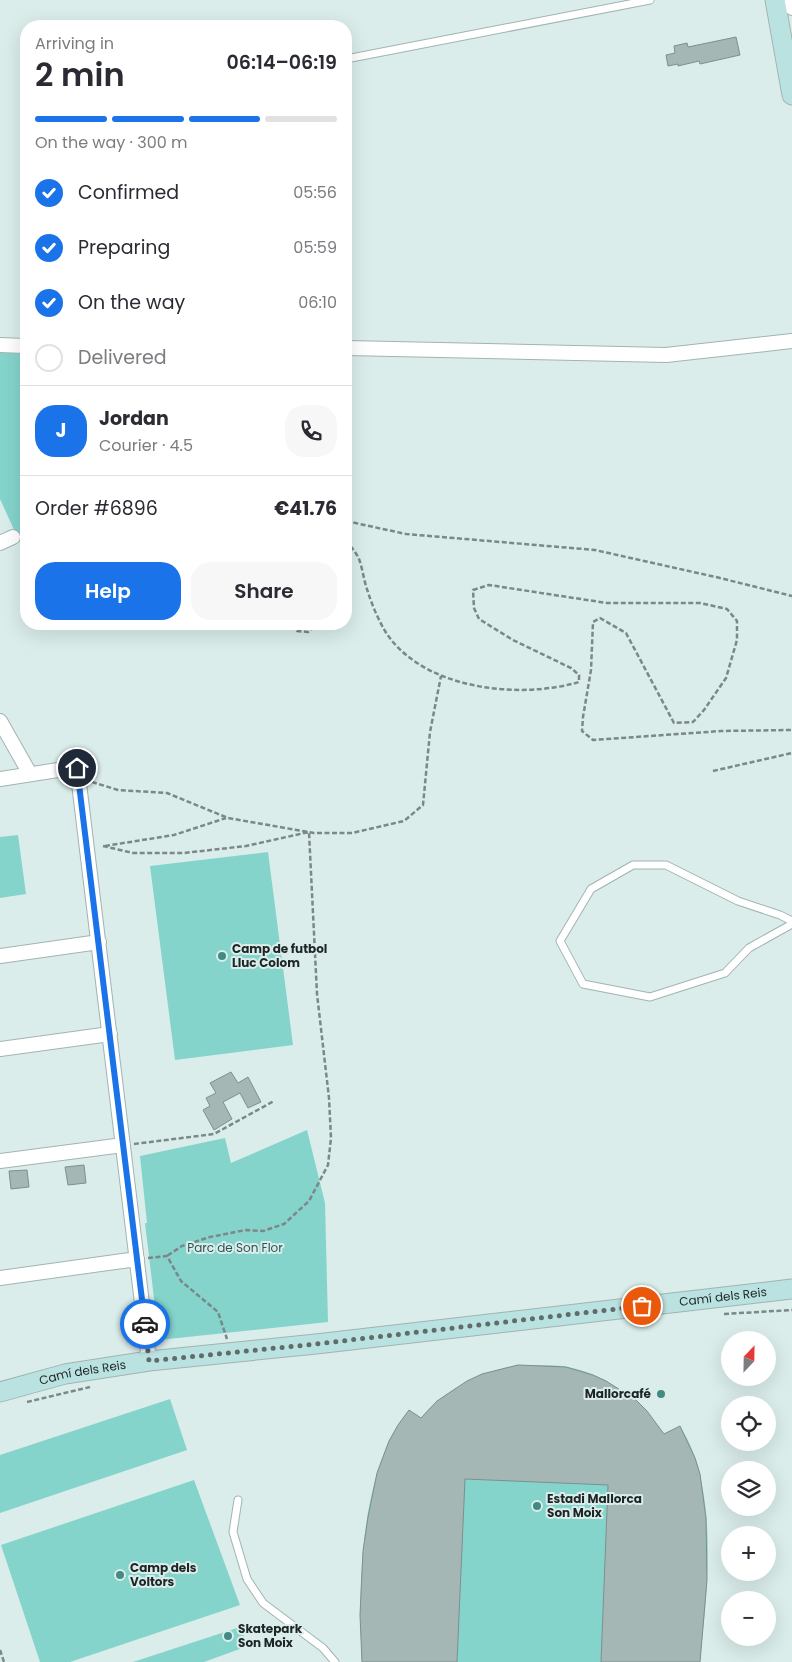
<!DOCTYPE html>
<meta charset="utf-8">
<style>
:root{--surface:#fff;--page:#f7f7f7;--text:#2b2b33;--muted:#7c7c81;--line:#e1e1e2;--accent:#1a73e8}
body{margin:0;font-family:Poppins,sans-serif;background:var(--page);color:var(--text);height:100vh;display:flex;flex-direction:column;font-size:19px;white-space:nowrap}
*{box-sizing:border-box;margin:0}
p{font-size:16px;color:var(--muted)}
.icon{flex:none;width:28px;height:28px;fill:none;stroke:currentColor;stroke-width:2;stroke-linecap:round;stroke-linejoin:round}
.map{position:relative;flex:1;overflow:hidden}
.details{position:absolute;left:20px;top:20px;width:332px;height:610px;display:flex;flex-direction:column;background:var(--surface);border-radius:20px;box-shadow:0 5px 20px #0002}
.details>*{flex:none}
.needle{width:32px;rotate:22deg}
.tools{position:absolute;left:721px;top:1331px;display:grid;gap:10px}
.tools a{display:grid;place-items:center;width:55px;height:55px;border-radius:50%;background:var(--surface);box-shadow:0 5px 20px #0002;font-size:25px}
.pin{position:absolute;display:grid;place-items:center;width:42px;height:42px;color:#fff;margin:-21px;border:2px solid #fff;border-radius:50%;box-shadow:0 1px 5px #0007}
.courier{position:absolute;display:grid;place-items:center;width:50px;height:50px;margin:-25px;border:4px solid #1a73e8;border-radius:50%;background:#fff;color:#222;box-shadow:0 1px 6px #0007}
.overview em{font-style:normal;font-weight:600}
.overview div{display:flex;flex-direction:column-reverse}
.overview{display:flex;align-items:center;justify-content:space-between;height:85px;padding:0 15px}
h1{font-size:32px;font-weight:600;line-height:38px}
.bar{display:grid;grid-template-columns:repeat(4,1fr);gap:8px 5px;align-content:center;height:60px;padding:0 15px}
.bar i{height:6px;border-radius:4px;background:var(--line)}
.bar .on{background:var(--accent)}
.bar p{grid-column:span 4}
.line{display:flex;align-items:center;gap:12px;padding:0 15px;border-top:1px solid var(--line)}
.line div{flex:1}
.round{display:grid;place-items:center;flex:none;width:52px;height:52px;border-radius:20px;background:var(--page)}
ol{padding:0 15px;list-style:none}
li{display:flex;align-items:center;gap:15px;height:55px}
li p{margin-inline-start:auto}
li .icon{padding:5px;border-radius:50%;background:var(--accent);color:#fff;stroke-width:4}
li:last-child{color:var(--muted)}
li i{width:28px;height:28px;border:2px solid var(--line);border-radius:50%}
.cta{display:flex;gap:10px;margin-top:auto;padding:10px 15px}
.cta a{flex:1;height:58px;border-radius:20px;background:var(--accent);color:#fff;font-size:20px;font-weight:600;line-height:58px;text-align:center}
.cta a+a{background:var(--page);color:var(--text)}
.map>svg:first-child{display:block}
.green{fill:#84d4cc}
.building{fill:#a5b7b5;stroke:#7e8f8d}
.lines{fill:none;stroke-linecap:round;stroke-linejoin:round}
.lane-casing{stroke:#a1b4b1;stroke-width:9}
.street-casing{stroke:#a1b4b1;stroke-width:16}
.secondary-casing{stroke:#a1b4b1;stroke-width:21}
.path{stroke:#7b8887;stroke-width:2.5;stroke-dasharray:5 2.5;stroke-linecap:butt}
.lane{stroke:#fff;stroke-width:7}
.street{stroke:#fff;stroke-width:14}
.secondary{stroke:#bae2e0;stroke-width:19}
.done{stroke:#606b6a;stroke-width:5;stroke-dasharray:0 9}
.route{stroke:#1a73e8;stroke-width:6}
.poi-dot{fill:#438a84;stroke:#daedeb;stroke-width:2}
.labels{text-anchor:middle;stroke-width:4;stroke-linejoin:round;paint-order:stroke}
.poi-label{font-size:12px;font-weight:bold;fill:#1e2525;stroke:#daedeb;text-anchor:start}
.park-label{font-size:12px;fill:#295551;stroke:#daedeb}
.street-label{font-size:12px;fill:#1e2525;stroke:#daedeb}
</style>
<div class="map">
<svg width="792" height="1662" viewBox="0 0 792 1662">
<rect width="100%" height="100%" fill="#daedeb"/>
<path class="green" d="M 0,352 L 26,354 L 26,556 L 0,499 Z
M 18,835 L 26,894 L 0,898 L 0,837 Z
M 268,852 L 293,1045 L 175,1060 L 150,866 Z
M 307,1130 L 325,1203 L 328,1322 L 159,1340 L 145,1223 L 147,1223 L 140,1156 L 225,1138 L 231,1163 Z
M 518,1365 C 534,1366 552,1364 568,1367 C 608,1375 641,1401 664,1434 L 680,1426 C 689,1441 697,1458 700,1475 C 714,1536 706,1601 700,1662 L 362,1662 C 358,1595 360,1503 389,1442 C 394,1430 402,1420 409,1410 L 421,1418 C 447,1388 480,1372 518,1365 Z
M 170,1399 L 187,1450 L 0,1513 L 0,1455 Z
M 194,1480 L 240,1605 L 70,1662 L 40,1662 L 1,1545 Z
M 240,1627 L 248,1646 L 204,1662 L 133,1662 Z"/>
<path class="building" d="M 736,37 L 740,55 L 700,64 L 699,61 L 678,66 L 678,64 L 668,66 L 666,55 L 675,53 L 674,46 L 687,43 L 688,47 Z
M 231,1072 L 238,1083 L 248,1077 L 261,1102 L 248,1108 L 240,1093 L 223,1102 L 232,1119 L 214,1130 L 203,1110 L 210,1106 L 206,1098 L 216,1093 L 210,1083 Z
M 84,1165 L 86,1183 L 68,1185 L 65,1167 Z
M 27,1170 L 29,1187 L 11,1189 L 9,1171 Z
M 518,1365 L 566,1367 L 593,1375 L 606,1381 L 636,1400 L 647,1411 L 664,1434 L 680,1426 L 695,1458 L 700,1474 L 706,1518 L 707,1580 L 700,1662 L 601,1662 L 608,1485 L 465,1479 L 457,1662 L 362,1662 L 360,1615 L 363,1551 L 368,1517 L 377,1473 L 389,1441 L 398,1425 L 409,1410 L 421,1418 L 437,1401 L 467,1381 L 482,1374 Z"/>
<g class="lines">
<defs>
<path id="lane" d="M 346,59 L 650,0
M 792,921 L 780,915 L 738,901 L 666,865 L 633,865 L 591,889 L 560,941 L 583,984 L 650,997 L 725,973 L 749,948 L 792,924
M 238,1500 L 233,1532 L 247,1579 L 263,1603 L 323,1648 L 335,1662"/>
<path id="street" d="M 791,0 L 792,8
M 0,345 L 26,346
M 346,348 L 666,355 L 792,341
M 0,543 L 13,537
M 0,721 L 30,774
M 0,779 L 77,767 L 149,1361
M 0,956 L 99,942
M 0,1049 L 110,1034
M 0,1161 L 123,1145
M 0,1278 L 137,1259"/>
<g id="secondary">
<path d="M 775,0 L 792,95"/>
<path id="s1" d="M 0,1392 L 65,1374 L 149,1361 L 316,1344 L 792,1289"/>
</g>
</defs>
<use href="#lane" class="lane-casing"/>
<use href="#street" class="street-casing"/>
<use href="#secondary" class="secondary-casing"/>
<path class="path" d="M 346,521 L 406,534 L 595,550 L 720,578 L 792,596
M 346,540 C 350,546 356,552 359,559 C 363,570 364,582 368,592 C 372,605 378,619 385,631 C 421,689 518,700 579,682 L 579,675 L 571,668 L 513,640 L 479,619 L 474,608 L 473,590 L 489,585 L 607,603 L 700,603 L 727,609 L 737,621 L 737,640 L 726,678 L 704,710 L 693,722 L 674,723 L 626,633 L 600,618 L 593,622 L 591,670 L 583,717 L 582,731 L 593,740 L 721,731 L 792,730
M 293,624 L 297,631 L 308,632 L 317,624
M 713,771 L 792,753
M 92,782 L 118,790 L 167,793 L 228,818 L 314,833 L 352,833 L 404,821 L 423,805 L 430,732 L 441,676
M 103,846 L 133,853 L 184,853 L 246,846 L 309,832 L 317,994 L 329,1098 L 331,1138 L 328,1165 L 309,1201 L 284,1224 L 263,1231 L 246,1230 L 210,1237 L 182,1246 L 167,1256
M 105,846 L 174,835 L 226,818
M 134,1144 L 214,1134 L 274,1101
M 148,1258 L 167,1256 L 181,1281 L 218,1312 L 227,1339
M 724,1314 L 792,1310
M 27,1402 L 90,1387
M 0,1650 L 4,1662"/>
<use href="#lane" class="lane"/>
<use href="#street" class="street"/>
<use href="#secondary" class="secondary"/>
</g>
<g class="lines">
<path class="done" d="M 145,1324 L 149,1361 L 316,1344 L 642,1306"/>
<path class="route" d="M 77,768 L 145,1324"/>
</g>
<g class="poi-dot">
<circle cx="222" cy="956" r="5"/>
<circle cx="661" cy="1394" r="5"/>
<circle cx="537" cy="1506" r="5"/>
<circle cx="120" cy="1575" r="5"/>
<circle cx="228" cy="1636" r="5"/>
</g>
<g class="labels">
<g class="poi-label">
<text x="232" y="953">Camp de futbol<tspan x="232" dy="14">Lluc Colom</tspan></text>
<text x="651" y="1398" text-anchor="end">Mallorcafé</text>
<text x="547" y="1503">Estadi Mallorca<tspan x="547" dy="14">Son Moix</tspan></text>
<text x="130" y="1572">Camp dels<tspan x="130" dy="14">Voltors</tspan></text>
<text x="238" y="1633">Skatepark<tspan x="238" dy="14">Son Moix</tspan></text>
</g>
<g class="park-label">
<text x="235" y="1252">Parc de Son Flor</text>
</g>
<g class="street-label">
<text dy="4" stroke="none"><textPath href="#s1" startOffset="730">Camí dels Reis</textPath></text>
<text dy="4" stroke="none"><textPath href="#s1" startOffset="85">Camí dels Reis</textPath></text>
</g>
</g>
</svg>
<div class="tools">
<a><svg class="needle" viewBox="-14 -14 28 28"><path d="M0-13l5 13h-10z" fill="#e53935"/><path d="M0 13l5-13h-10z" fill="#7c7c81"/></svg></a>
<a><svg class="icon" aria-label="locate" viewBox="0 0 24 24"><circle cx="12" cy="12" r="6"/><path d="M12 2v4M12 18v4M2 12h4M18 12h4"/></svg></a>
<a><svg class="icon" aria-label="layers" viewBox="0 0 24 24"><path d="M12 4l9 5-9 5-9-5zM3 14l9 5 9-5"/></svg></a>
<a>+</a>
<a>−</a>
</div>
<div class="pin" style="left:642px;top:1306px;background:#ea580c"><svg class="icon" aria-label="bag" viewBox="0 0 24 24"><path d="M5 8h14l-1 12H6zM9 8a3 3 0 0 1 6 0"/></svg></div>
<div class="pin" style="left:77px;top:768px;background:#1f2937"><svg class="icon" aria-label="home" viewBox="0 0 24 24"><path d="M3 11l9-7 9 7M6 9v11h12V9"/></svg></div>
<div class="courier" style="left:145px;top:1324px"><svg class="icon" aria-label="car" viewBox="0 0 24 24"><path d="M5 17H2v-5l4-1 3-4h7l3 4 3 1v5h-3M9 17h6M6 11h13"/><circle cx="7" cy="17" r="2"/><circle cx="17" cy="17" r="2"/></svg></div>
<section class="details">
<div class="overview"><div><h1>2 min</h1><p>Arriving in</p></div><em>06:14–06:19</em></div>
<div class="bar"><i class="on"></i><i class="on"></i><i class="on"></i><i></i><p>On the way · 300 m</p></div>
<ol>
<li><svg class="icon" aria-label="check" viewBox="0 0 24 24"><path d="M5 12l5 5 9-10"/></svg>Confirmed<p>05:56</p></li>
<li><svg class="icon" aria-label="check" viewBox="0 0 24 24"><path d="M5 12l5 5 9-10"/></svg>Preparing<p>05:59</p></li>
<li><svg class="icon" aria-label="check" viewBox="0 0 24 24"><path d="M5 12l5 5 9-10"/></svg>On the way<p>06:10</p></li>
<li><i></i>Delivered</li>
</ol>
<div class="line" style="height:90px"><b class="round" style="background:var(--accent);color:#fff">J</b><div><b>Jordan</b><p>Courier · 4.5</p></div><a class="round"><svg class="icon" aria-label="phone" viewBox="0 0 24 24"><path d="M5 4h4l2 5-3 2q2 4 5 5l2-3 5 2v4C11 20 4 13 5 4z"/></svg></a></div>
<div class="line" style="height:65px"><div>Order #6896</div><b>€41.76</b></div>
<div class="cta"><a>Help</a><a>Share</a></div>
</section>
</div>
